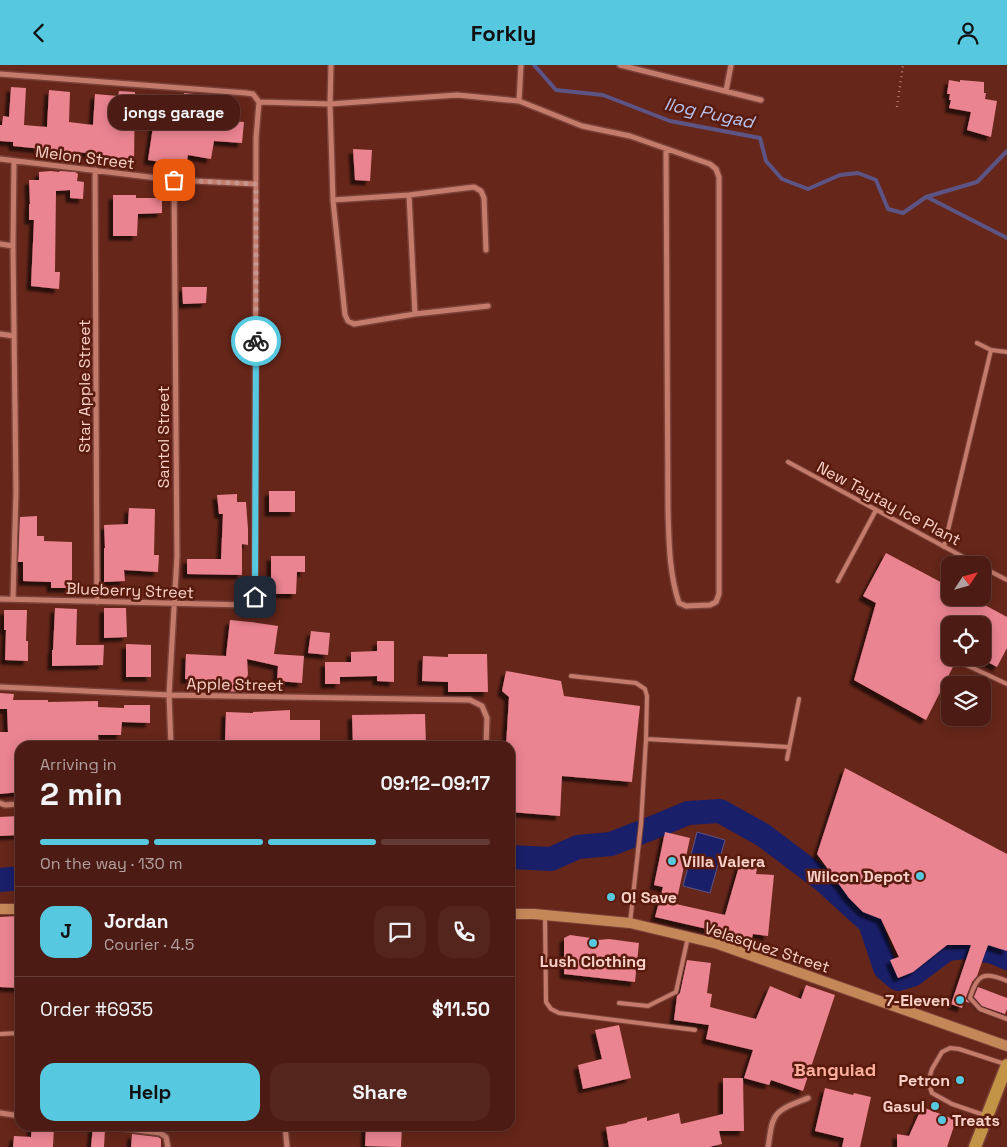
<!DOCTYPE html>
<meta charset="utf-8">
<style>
:root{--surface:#4c1c14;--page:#53251d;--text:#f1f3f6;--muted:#b2a1a0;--line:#633a34;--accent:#56c9e0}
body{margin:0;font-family:"Space Grotesk",sans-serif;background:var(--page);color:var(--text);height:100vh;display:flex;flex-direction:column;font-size:19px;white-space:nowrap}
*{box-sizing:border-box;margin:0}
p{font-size:16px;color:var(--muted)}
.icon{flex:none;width:28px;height:28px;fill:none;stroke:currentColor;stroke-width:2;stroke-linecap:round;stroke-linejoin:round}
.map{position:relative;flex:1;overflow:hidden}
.drawer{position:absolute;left:15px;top:676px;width:500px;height:390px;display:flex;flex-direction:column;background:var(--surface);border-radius:15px;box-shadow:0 2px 12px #0003,0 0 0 1px var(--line)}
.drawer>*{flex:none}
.needle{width:32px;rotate:54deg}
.fabs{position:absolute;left:941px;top:491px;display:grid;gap:10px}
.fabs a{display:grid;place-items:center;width:50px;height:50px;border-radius:10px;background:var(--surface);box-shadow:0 2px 12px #0003,0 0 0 1px var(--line);font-size:25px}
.pin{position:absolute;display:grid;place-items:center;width:42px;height:42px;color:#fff;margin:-21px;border-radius:10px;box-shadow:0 2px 8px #0006}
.courier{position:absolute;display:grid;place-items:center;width:50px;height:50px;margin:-25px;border:4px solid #56c9e0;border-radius:50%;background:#fff;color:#222;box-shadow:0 1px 6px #0007}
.bubble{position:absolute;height:35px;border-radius:15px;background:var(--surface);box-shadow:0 2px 12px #0003,0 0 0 1px var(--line);font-size:16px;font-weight:600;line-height:35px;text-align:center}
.summary em{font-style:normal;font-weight:600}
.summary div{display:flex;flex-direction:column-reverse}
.summary{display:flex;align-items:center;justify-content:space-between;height:85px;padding:0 25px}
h1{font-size:32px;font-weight:600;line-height:38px}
.bar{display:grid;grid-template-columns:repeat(4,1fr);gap:8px 5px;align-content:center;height:60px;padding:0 25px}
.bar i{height:6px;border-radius:4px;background:var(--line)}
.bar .current{background:var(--accent)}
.bar p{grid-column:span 4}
.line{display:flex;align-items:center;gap:12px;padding:0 25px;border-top:1px solid var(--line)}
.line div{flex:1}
.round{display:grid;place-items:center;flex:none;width:52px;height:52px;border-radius:15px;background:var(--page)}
.button{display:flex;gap:10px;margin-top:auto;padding:10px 25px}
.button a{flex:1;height:58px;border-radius:15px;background:var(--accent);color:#111;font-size:20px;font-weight:600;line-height:58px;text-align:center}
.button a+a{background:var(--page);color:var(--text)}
header{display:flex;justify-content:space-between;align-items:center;height:65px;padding:0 25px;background:var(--accent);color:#111;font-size:22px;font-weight:600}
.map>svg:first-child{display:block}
.water{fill:#1a1f69;stroke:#5d5486}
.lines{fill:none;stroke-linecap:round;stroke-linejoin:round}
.stream{stroke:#5d5486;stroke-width:4}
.river{stroke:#1a1f69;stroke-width:24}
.building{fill:#eb8491;filter:url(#shadow)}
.service-casing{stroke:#7a4139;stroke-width:6}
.minor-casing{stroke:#7a4139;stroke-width:8}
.secondary-casing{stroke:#7a4139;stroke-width:12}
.primary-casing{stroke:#7a4139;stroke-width:15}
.path{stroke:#b38075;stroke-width:2.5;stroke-dasharray:1 4;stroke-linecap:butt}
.service{stroke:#c47b6b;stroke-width:4}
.minor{stroke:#c47b6b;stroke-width:5}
.secondary{stroke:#c48758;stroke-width:10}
.primary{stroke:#c39346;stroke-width:12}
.done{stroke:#c6958b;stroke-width:5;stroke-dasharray:0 9}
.route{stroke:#56c9e0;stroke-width:6}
.poi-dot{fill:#56c9e0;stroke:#5a1b0f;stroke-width:2}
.labels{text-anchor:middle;stroke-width:5;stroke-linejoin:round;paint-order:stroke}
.street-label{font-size:16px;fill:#f9d1c8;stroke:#5a1b0f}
.poi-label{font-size:16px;font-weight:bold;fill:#f9d1c8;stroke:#5a1b0f;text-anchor:end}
.water-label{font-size:18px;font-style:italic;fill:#b8c4ef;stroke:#5a1b0f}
.neighbourhood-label{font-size:18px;font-weight:bold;fill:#fdaf9e;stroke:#5a1b0f}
</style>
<header><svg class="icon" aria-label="back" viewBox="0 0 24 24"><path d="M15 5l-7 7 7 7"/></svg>Forkly<svg class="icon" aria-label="person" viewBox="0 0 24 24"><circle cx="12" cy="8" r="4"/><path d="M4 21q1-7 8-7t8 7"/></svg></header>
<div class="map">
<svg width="1007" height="1082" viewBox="0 0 1007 1082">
<defs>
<filter id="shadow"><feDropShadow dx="-4.5" dy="4.5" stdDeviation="1" flood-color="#0009"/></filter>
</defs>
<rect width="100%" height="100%" fill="#66261a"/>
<path class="water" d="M 697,767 L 725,775 L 710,828 L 683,821 Z"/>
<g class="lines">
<path class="stream" d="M 534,0 L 556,25 L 603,30 L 670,56 L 760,73 L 766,96 L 782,114 L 808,124 L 840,110 L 858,108 L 876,115 L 888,144 L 903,148 L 926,132 L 977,117 L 1007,86
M 927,132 L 1007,173"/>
<path class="river" d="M 510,792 L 551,794 L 578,782 L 611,779 L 652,763 L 688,748 L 720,746 L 763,770 L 824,816 L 870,858 L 885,903 L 898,914 L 912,910 L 947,884 L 965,882 L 993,887 L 1007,893
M 0,815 L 20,813"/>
</g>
<path class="building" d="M 949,15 L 960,17 L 960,15 L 984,17 L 984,28 L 986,28 L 985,34 L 997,36 L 991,72 L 967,65 L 971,47 L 949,43 L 951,35 L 949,35 L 950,29 L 947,29 Z
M 11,22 L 26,23 L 24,60 L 47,62 L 49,25 L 70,27 L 69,57 L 93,60 L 95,29 L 118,31 L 119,26 L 135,27 L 134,95 L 78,87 L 76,99 L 61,97 L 62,86 L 13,81 L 13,77 L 0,76 L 0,60 L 2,60 L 3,51 L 9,52 Z
M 184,28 L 204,30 L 201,58 L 231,63 L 232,56 L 244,57 L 242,78 L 214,76 L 211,94 L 188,90 L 186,101 L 148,95 L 154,55 L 158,55 L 158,29 L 184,32 Z
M 353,84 L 372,85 L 370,116 L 355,115 Z
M 51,106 L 59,107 L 60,106 L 75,107 L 78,109 L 77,116 L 84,117 L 83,134 L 70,133 L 70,125 L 56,126 L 55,207 L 60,207 L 59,224 L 31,221 L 34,155 L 29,155 L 29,139 L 30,139 L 29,115 L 39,115 L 39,107 Z
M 113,130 L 136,130 L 136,133 L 162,133 L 162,148 L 138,149 L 137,171 L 113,171 Z
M 182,222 L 207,222 L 206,238 L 183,239 Z
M 269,426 L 295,426 L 295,447 L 269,447 Z
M 237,429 L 237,437 L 246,437 L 248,464 L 248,480 L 242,479 L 242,510 L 187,509 L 187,494 L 221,494 L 223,449 L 219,449 L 217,430 Z
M 129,443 L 155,444 L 154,490 L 159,490 L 158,507 L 124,505 L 125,516 L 104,517 L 104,483 L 105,483 L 104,460 L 128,459 Z
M 37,451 L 37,471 L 44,471 L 44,476 L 72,477 L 72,523 L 51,523 L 51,517 L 23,516 L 23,497 L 18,497 L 20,452 Z
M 886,488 L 950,522 L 950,532 L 970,532 L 1007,552 L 1007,583 L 997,602 L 982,594 L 982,560 L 950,560 L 950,592 L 958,592 L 926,655 L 854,615 L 876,538 L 863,531 Z
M 271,491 L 305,491 L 305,507 L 297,507 L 296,529 L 271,529 Z
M 55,543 L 77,544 L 76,580 L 104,580 L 103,600 L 52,601 L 52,585 L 53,585 Z
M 104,543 L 126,543 L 127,572 L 104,573 Z
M 4,545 L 27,545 L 26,576 L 28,576 L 28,596 L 5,595 L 6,565 L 4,565 Z
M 230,555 L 251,557 L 278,561 L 274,589 L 304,591 L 302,618 L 277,616 L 278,601 L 247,594 L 248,609 L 243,627 L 226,626 L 226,616 L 185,614 L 186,589 L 226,591 Z
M 311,566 L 330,568 L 328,590 L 308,588 Z
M 377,576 L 394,576 L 394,617 L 377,616 L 377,611 L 340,612 L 340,619 L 325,619 L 325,597 L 351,597 L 351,587 L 377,586 Z
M 126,579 L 151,580 L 151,612 L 126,612 Z
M 448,589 L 487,589 L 488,627 L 448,627 L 448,617 L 422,616 L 423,591 L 448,592 Z
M 506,606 L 561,616 L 564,631 L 640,641 L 632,717 L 562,711 L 560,751 L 510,747 L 510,681 L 506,681 L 509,632 L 502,626 Z
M 0,628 L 14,629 L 13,635 L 48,635 L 48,637 L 98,636 L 98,642 L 124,643 L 124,640 L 150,640 L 150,658 L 122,657 L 121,670 L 98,670 L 99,681 L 20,681 L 20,690 L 17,691 L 20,727 L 0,729 L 0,667 L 8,667 L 7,644 L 0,644 Z
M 290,645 L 290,655 L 320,655 L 320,677 L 295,677 L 295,676 L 253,678 L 225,677 L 226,647 L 253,648 L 253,647 Z
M 425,649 L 426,681 L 353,681 L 352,650 Z
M 845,703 L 1007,789 L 1007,886 L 988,880 L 977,911 L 972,917 L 966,932 L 966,934 L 970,938 L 964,936 L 962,943 L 951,939 L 971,880 L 947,880 L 913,907 L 898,913 L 890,895 L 899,892 L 881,854 L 863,847 L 849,833 L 817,789 Z
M 18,751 L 19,770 L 0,771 L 0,752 Z
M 665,767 L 690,773 L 676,839 L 725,850 L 740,798 L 757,803 L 756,809 L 774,810 L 768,871 L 753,869 L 751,877 L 720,867 L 655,852 L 663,822 L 654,820 Z
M 17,851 L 17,852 L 20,852 L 20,923 L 0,922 L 0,852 Z
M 570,870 L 591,873 L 598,875 L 609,874 L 639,878 L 635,917 L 564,909 L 564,873 Z
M 687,895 L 711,898 L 707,928 L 712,929 L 710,942 L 756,954 L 770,921 L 801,934 L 806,920 L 835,930 L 803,1026 L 771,1015 L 769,1020 L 744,1013 L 753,985 L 706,974 L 709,960 L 674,955 L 677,931 L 680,928 Z
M 978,922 L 1007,933 L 1007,944 L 1005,949 L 982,941 L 974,932 Z
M 619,960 L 631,1013 L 583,1024 L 578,1000 L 602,994 L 595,965 Z
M 723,1013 L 743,1013 L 744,1066 L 719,1066 L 722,1079 L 709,1082 L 609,1082 L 606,1062 L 627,1058 L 627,1057 L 647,1052 L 647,1056 L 679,1048 L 681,1059 L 723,1049 Z
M 825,1023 L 853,1030 L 854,1028 L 871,1032 L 860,1082 L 842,1082 L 844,1073 L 815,1066 Z
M 922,1042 L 956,1055 L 947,1082 L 897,1082 L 897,1069 L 909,1071 Z
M 32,1061 L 54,1061 L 53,1082 L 13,1082 L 14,1071 L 31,1072 Z
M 93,1061 L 103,1061 L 105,1065 L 104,1082 L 91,1082 Z
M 366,1061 L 402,1061 L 401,1082 L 365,1081 Z
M 132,1069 L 158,1072 L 161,1074 L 161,1082 L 131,1082 Z"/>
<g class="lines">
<defs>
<path id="service" d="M 977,278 L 991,285
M 788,397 L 978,500
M 944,482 L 991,285 L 1007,287
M 982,502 L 1007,515
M 838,516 L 876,445
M 962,598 L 1007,619
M 571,611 L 636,618 L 645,624 L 647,631 L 646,674 L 641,759 L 630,858
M 646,674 L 789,682
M 787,694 L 799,634
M 545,852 L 546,937 L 551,944 L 559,948 L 695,965
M 1007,916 C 984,906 977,909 970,933 L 980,944 L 1007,954
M 619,938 L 648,941 L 676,927 L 688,872
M 0,969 L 20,968
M 984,1050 L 952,1039 L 932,1028 L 928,1017 L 932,1004 L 942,987 L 950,983 L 959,984 L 1005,999"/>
<path id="minor" d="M 331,0 L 330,39 L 333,135 L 345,250 L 348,256 L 354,259 L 415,249 L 488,241
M 620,0 L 761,35
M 0,9 L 246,28 L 253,29 L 259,37
M 726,26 L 731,0
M 519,36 L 521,0
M 259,37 L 330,39 L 457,30 L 519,36 L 582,61 L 630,71 L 710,99 L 716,104 L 719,112 L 719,529 L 716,537 L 710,540 L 686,541 L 679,538 C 669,508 669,476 668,446 L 666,84
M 0,94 L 174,115 L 256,119
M 95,105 L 97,537
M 409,130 L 415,249
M 333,135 L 409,130 L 474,122 L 481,126 L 484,133 L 486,185
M 0,179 L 13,181
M 0,269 L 14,271
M 0,534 L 246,540 L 252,538 L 255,532 L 256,73 L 259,37
M 13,534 L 16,426 L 13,181 L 14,96
M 0,622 L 169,630 L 470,635 L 482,641 L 487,653 L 486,681
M 171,681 L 169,630 L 177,491 L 174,115
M 0,738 L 5,740 L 20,739
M 0,1048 L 20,1051
M 107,1061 L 160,1068 L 166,1072 L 168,1082
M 285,1061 L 287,1082
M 768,1082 C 770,1073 770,1061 774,1054 C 779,1042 797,1038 808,1033"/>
<path id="secondary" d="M 0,844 L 20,844
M 510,849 L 534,849 L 630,858 L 718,879 L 1007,981"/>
<path id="primary" d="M 975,1082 L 1007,1000"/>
</defs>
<use href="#service" class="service-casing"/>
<use href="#minor" class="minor-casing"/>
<use href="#secondary" class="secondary-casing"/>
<use href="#primary" class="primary-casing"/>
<path class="path" d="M 897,42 L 903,0"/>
<use href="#service" class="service"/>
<use href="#minor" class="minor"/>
<use href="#secondary" class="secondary"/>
<use href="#primary" class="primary"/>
</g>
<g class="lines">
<path class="done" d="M 174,115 L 256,119 L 256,276"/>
<path class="route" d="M 255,532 L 256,276"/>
</g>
<g class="poi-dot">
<circle cx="672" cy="796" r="5"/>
<circle cx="920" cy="811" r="5"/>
<circle cx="611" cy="832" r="5"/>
<circle cx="593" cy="878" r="5"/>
<circle cx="960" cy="935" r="5"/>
<circle cx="960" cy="1015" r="5"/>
<circle cx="935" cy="1041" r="5"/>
<circle cx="942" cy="1055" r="5"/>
</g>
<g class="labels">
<g class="street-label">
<text transform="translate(85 92) rotate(7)" y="6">Melon Street</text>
<text transform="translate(84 321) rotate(-90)" y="6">Star Apple Street</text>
<text transform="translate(163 372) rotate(-90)" y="6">Santol Street</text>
<text transform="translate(889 438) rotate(28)" y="6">New Taytay Ice Plant</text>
<text transform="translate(130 525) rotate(2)" y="6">Blueberry Street</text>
<text transform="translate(235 619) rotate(1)" y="6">Apple Street</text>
<text transform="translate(767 882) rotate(18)" y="6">Velasquez Street</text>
</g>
<g class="poi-label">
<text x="682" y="802" text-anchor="start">Villa Valera</text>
<text x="910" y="817">Wilcon Depot</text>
<text x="621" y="838" text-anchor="start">O! Save</text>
<text x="593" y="902" text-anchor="middle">Lush Clothing</text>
<text x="950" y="941">7-Eleven</text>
<text x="950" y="1021">Petron</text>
<text x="925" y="1047">Gasul</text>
<text x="952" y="1061" text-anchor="start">Treats</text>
</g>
<g class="water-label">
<text transform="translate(709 48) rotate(12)" y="6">Ilog Pugad</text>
</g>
<g class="neighbourhood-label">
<text x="835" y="1011">Banguiad</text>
</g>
</g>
</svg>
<div class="fabs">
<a><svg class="needle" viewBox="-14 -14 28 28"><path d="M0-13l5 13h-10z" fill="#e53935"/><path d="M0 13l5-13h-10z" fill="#b2a1a0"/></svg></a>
<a><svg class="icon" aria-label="locate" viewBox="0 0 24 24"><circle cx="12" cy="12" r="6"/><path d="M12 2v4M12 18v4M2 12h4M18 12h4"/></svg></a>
<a><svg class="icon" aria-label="layers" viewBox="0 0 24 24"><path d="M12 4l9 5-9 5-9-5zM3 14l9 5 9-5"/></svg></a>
</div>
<div class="pin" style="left:174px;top:115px;background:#ea580c"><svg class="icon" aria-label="bag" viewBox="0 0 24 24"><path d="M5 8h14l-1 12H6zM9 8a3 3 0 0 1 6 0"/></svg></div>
<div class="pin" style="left:255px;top:532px;background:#1f2937"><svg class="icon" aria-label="home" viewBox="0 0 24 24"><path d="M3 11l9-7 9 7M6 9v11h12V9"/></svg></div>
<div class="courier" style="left:256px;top:276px"><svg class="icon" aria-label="bike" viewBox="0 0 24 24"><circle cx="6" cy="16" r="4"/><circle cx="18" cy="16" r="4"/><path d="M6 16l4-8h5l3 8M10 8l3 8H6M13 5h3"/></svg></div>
<div class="bubble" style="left:108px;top:30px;width:132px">jongs garage</div>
<section class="drawer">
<div class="summary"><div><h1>2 min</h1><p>Arriving in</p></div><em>09:12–09:17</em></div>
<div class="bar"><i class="current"></i><i class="current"></i><i class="current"></i><i></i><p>On the way · 130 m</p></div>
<div class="line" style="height:90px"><b class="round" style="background:var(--accent);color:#111">J</b><div><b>Jordan</b><p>Courier · 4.5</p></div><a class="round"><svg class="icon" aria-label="chat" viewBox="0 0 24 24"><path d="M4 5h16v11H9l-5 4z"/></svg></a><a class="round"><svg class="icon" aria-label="phone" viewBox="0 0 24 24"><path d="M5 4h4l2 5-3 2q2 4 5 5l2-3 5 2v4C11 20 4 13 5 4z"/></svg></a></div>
<div class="line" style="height:65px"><div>Order #6935</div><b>$11.50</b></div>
<div class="button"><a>Help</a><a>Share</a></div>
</section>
</div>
